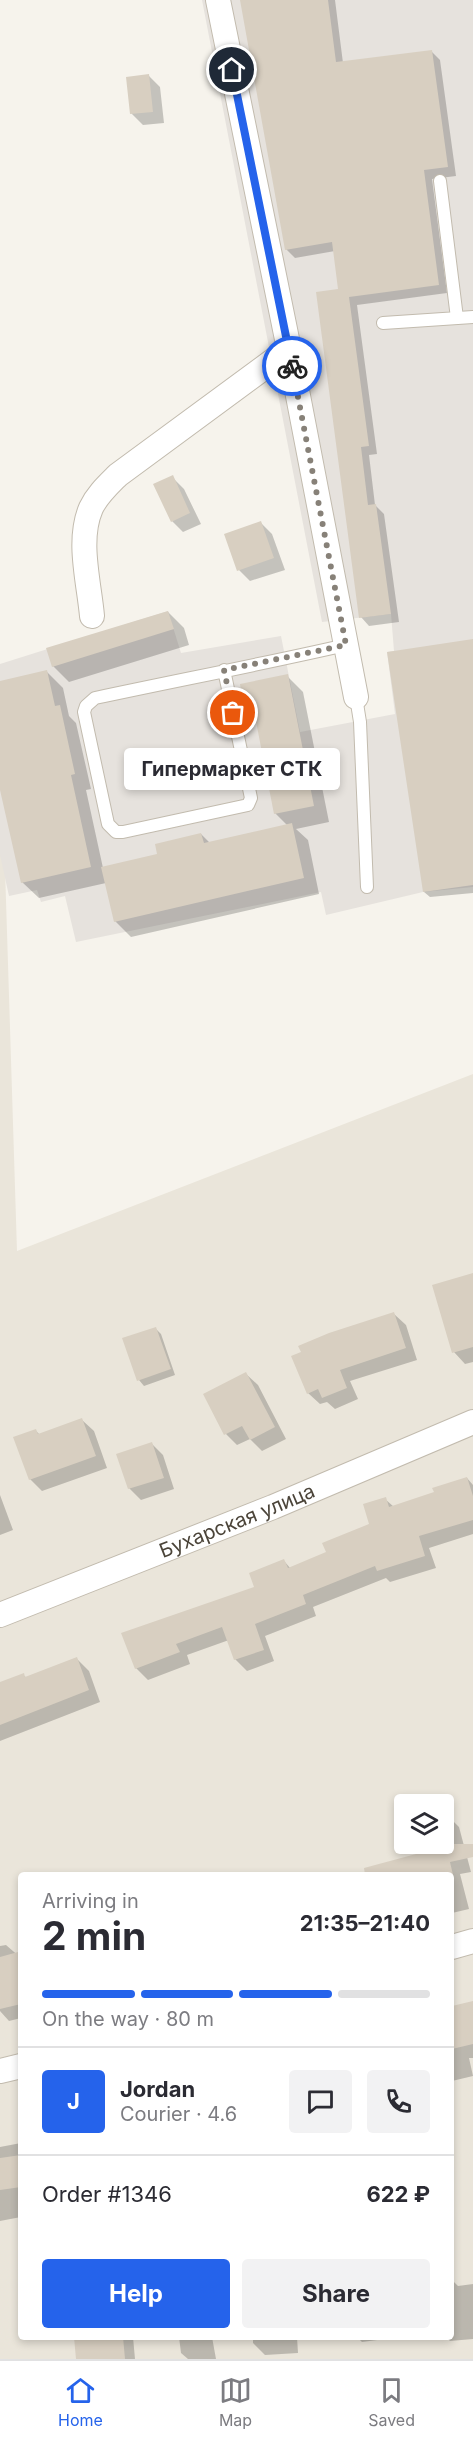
<!DOCTYPE html>
<meta charset="utf-8">
<style>
:root{--surface:#fff;--page:#f2f2f3;--text:#2b2b33;--muted:#7c7c81;--line:#e1e1e2;--accent:#2563eb}
body{margin:0;font-family:Inter,sans-serif;background:var(--page);color:var(--text);height:100vh;display:flex;flex-direction:column;font-size:22px;white-space:nowrap}
*{box-sizing:border-box;margin:0}
p{font-size:20px;color:var(--muted)}
.icon{flex:none;width:33px;height:33px;fill:none;stroke:currentColor;stroke-width:2;stroke-linecap:round;stroke-linejoin:round}
.map{position:relative;flex:1;overflow:hidden}
.details{position:absolute;left:18px;top:1872px;width:436px;height:468px;display:flex;flex-direction:column;background:var(--surface);border-radius:6px;box-shadow:0 3px 9px #0003}
.details>*{flex:none}
.controls{position:absolute;left:394px;top:1794px;display:grid;gap:12px}
.controls a{display:grid;place-items:center;width:60px;height:60px;border-radius:6px;background:var(--surface);box-shadow:0 3px 9px #0003;font-size:30px}
.pin{position:absolute;display:grid;place-items:center;width:51px;height:51px;color:#fff;margin:-26px;border:3px solid #fff;border-radius:50%;box-shadow:0 2px 6px #0007}
.courier{position:absolute;display:grid;place-items:center;width:60px;height:60px;margin:-30px;border:4px solid #2563eb;border-radius:50%;background:#fff;color:#222;box-shadow:0 2px 8px #0007}
.bubble{position:absolute;height:42px;border-radius:6px;background:var(--surface);box-shadow:0 3px 9px #0003;font-size:20px;font-weight:700;line-height:42px;text-align:center}
.summary em{font-style:normal;font-weight:700}
.summary div{display:flex;flex-direction:column-reverse}
.summary{display:flex;align-items:center;justify-content:space-between;height:102px;padding:0 24px}
h1{font-size:39px;font-weight:700;line-height:45px}
.bar{display:grid;grid-template-columns:repeat(4,1fr);gap:9px 6px;align-content:center;height:72px;padding:0 24px}
.bar i{height:8px;border-radius:4px;background:var(--line)}
.bar .selected{background:var(--accent)}
.bar p{grid-column:span 4}
.line{display:flex;align-items:center;gap:15px;padding:0 24px;border-top:2px solid var(--line)}
.line div{flex:1}
.round{display:grid;place-items:center;flex:none;width:63px;height:63px;border-radius:6px;background:var(--page)}
.primary-button{display:flex;gap:12px;margin-top:auto;padding:12px 24px}
.primary-button a{flex:1;height:69px;border-radius:6px;background:var(--accent);color:#fff;font-size:24px;font-weight:700;line-height:69px;text-align:center}
.primary-button a+a{background:var(--page);color:var(--text)}
.tabs{display:flex;justify-content:space-around;align-items:center;height:84px;border-top:2px solid var(--line);background:var(--surface);font-size:16px;color:var(--muted)}
.tabs a{display:grid;justify-items:center;gap:3px}
.tabs .selected{color:var(--accent)}
.map>svg:first-child{display:block}
.residential{fill:#eae5da;fill-rule:evenodd}
.industrial{fill:#e6e2dd}
.shadow{fill:#0003}
.building{fill:#d8cfc1}
.lines{fill:none;stroke-linecap:round;stroke-linejoin:round}
.service-casing{stroke:#c2bbae;stroke-width:14}
.minor-casing{stroke:#c2bbae;stroke-width:26}
.service{stroke:#fff;stroke-width:12}
.minor{stroke:#fff;stroke-width:24}
.done{stroke:#878178;stroke-width:6;stroke-dasharray:0 10.8}
.route{stroke:#2563eb;stroke-width:8}
.labels{text-anchor:middle;stroke-width:6;stroke-linejoin:round;paint-order:stroke}
.street-label{font-size:20px;fill:#4b4439;stroke:#fff}
</style>
<div class="map">
<svg width="473" height="2359" viewBox="0 0 473 2359">
<rect width="100%" height="100%" fill="#f6f3ec"/>
<path class="residential" d="M 0,709 L 17,1251 L 473,1074 L 473,2359 L 0,2359 ZM 405,1804 L 444,1804 L 444,1844 L 405,1844 ZM 21,1875 L 452,1875 L 452,2337 L 21,2337 Z"/>
<path class="industrial" d="M 202,0 L 473,0 L 473,887 L 423,892 L 326,915 L 321,892 L 76,942 L 65,896 L 41,902 L 37,890 L 9,896 L 0,855 L 0,664 L 168,611 L 181,653 L 281,636 L 300,732 L 395,714 L 387,652 L 394,651 L 391,614 L 322,622 Z"/>
<path class="shadow" d="M 241,0 L 335,0 L 343,63 L 432,52 L 440,60 L 456,176 L 432,179 L 447,293 L 357,305 L 377,454 L 369,455 L 375,505 L 384,514 L 399,622 L 369,626 L 361,617 L 340,291 L 335,251 L 295,258 L 286,249 Z
M 149,76 L 160,87 L 164,123 L 143,125 L 131,113 Z
M 172,477 L 184,489 L 201,524 L 183,532 L 172,521 Z
M 261,523 L 272,534 L 285,570 L 250,581 L 239,570 Z
M 168,612 L 184,628 L 189,645 L 69,682 L 53,666 Z
M 473,640 L 473,893 L 430,897 L 424,892 Z
M 47,672 L 63,688 L 69,716 L 76,723 L 91,789 L 86,790 L 103,868 L 159,855 L 201,834 L 210,843 L 287,825 L 275,813 L 256,713 L 245,702 L 287,676 L 303,692 L 329,822 L 296,829 L 308,840 L 319,894 L 131,937 L 115,921 L 106,883 L 39,898 L 22,882 L 0,783 L 0,682 Z
M 473,1275 L 473,1362 L 465,1364 L 454,1352 Z
M 394,1314 L 406,1325 L 417,1360 L 350,1381 L 358,1399 L 335,1409 L 327,1402 L 320,1404 L 308,1393 Z
M 155,1328 L 161,1334 L 175,1375 L 144,1386 L 139,1380 Z
M 246,1374 L 258,1385 L 286,1439 L 262,1451 L 250,1439 L 237,1445 L 226,1434 Z
M 82,1420 L 94,1431 L 107,1468 L 42,1491 L 30,1479 L 36,1431 L 40,1435 Z
M 152,1444 L 163,1455 L 174,1489 L 141,1500 L 129,1488 Z
M 467,1478 L 473,1485 L 473,1534 L 429,1548 L 436,1568 L 390,1582 L 386,1578 L 313,1607 L 316,1616 L 265,1636 L 274,1661 L 247,1671 L 235,1659 L 229,1640 L 187,1655 L 190,1664 L 148,1680 L 136,1668 L 256,1588 L 284,1561 L 291,1569 L 328,1553 L 370,1524 L 385,1499 L 394,1507 L 436,1493 Z
M 0,1495 L 13,1530 L 0,1535 Z
M 77,1659 L 89,1671 L 100,1702 L 0,1741 L 0,1684 L 23,1675 L 27,1678 Z
M 448,1816 L 459,1827 L 471,1872 L 460,1874 L 469,1909 L 452,1913 L 452,1875 L 370,1875 L 418,1856 L 415,1846 L 444,1844 L 444,1817 Z
M 6,1945 L 21,1958 L 21,2018 L 9,2021 L 0,2011 L 0,1946 Z
M 473,2004 L 473,2058 L 469,2058 L 473,2076 L 452,2081 L 452,2009 Z
M 21,2143 L 21,2200 L 18,2200 L 21,2217 L 0,2221 L 0,2147 Z
M 452,2280 L 458,2286 L 473,2284 L 473,2339 L 450,2341 L 446,2337 L 452,2337 Z
M 75,2337 L 133,2337 L 135,2359 L 77,2359 Z
M 179,2337 L 212,2337 L 216,2359 L 188,2359 L 181,2353 Z
M 253,2337 L 297,2337 L 298,2353 L 265,2355 L 253,2343 Z
M 357,2337 L 400,2337 L 362,2342 Z"/>
<path class="building" d="M 240,0 L 328,0 L 336,62 L 432,50 L 448,167 L 424,170 L 439,285 L 349,297 L 369,446 L 361,447 L 368,505 L 376,504 L 391,614 L 359,618 L 316,292 L 338,289 L 332,242 L 285,250 Z
M 149,74 L 153,112 L 130,114 L 126,77 Z
M 173,475 L 190,513 L 171,522 L 153,484 Z
M 261,521 L 274,558 L 237,571 L 224,534 Z
M 168,611 L 174,629 L 52,667 L 46,648 Z
M 473,639 L 473,885 L 423,892 L 387,652 Z
M 47,670 L 55,706 L 60,705 L 75,774 L 71,775 L 91,867 L 21,883 L 0,790 L 0,681 Z
M 288,674 L 314,806 L 274,814 L 252,701 L 243,703 L 240,684 Z
M 292,823 L 304,878 L 114,922 L 101,867 L 157,854 L 155,844 L 201,833 L 204,843 Z
M 473,1273 L 473,1347 L 452,1353 L 432,1285 Z
M 394,1312 L 406,1348 L 340,1370 L 347,1388 L 322,1398 L 318,1389 L 307,1394 L 291,1356 L 301,1352 L 298,1346 L 329,1333 Z
M 156,1327 L 171,1369 L 137,1381 L 122,1338 Z
M 246,1372 L 275,1427 L 250,1440 L 242,1426 L 224,1435 L 203,1394 Z
M 82,1418 L 96,1456 L 29,1480 L 13,1437 L 36,1429 L 38,1434 Z
M 152,1442 L 164,1478 L 128,1489 L 116,1454 Z
M 467,1477 L 473,1496 L 473,1520 L 419,1536 L 425,1556 L 377,1571 L 375,1566 L 303,1595 L 306,1604 L 255,1624 L 264,1650 L 234,1660 L 222,1627 L 176,1644 L 180,1652 L 135,1669 L 121,1633 L 254,1587 L 249,1573 L 284,1559 L 288,1568 L 326,1552 L 322,1543 L 369,1524 L 363,1504 L 386,1497 L 389,1507 L 434,1492 L 432,1488 Z
M 77,1657 L 89,1690 L 0,1725 L 0,1682 L 24,1673 L 25,1677 Z
M 413,1844 L 473,1844 L 473,1857 L 450,1862 L 453,1875 L 365,1875 L 364,1868 L 416,1854 Z
M 18,1952 L 21,1964 L 21,2004 L 0,2009 L 0,1957 Z
M 473,2001 L 473,2044 L 452,2049 L 452,2006 Z
M 21,2155 L 21,2187 L 0,2190 L 0,2158 Z
M 74,2337 L 123,2337 L 125,2359 L 76,2359 Z"/>
<g class="lines">
<defs>
<path id="service" d="M 440,181 L 457,318
M 383,323 L 473,317
M 224,670 L 251,798 L 248,805 L 123,832 L 116,832 L 108,824 L 84,712 L 86,706 L 95,698 C 179,680 263,664 346,645
M 356,697 L 360,722 L 367,887"/>
<g id="minor">
<path d="M 218,0 L 289,349 L 356,697"/>
<path d="M 92,616 C 89,582 77,540 91,508 C 97,495 108,485 118,475 L 289,349"/>
<path id="s1" d="M 0,1615 L 273,1507 L 473,1422"/>
<path d="M 452,1947 L 473,1941"/>
<path d="M 0,2071 L 21,2066"/>
</g>
</defs>
<use href="#service" class="service-casing"/>
<use href="#minor" class="minor-casing"/>
<use href="#service" class="service"/>
<use href="#minor" class="minor"/>
</g>
<g class="lines">
<path class="done" d="M 233,713 L 224,670 L 346,645 L 292,366"/>
<path class="route" d="M 232,70 L 292,366"/>
</g>
<g class="labels">
<g class="street-label">
<text dy="7" stroke="none"><textPath href="#s1" startOffset="255">Бухарская улица</textPath></text>
</g>
</g>
</svg>
<div class="controls">
<a><svg class="icon" aria-label="layers" viewBox="0 0 24 24"><path d="M12 4l9 5-9 5-9-5zM3 14l9 5 9-5"/></svg></a>
</div>
<div class="pin" style="left:233px;top:713px;background:#ea580c"><svg class="icon" aria-label="bag" viewBox="0 0 24 24"><path d="M5 8h14l-1 12H6zM9 8a3 3 0 0 1 6 0"/></svg></div>
<div class="pin" style="left:232px;top:70px;background:#1f2937"><svg class="icon" aria-label="home" viewBox="0 0 24 24"><path d="M3 11l9-7 9 7M6 9v11h12V9"/></svg></div>
<div class="courier" style="left:292px;top:366px"><svg class="icon" aria-label="bike" viewBox="0 0 24 24"><circle cx="6" cy="16" r="4"/><circle cx="18" cy="16" r="4"/><path d="M6 16l4-8h5l3 8M10 8l3 8H6M13 5h3"/></svg></div>
<div class="bubble" style="left:124px;top:748px;width:216px">Гипермаркет СТК</div>
<section class="details">
<div class="summary"><div><h1>2 min</h1><p>Arriving in</p></div><em>21:35–21:40</em></div>
<div class="bar"><i class="selected"></i><i class="selected"></i><i class="selected"></i><i></i><p>On the way · 80 m</p></div>
<div class="line" style="height:108px"><b class="round" style="background:var(--accent);color:#fff">J</b><div><b>Jordan</b><p>Courier · 4.6</p></div><a class="round"><svg class="icon" aria-label="chat" viewBox="0 0 24 24"><path d="M4 5h16v11H9l-5 4z"/></svg></a><a class="round"><svg class="icon" aria-label="phone" viewBox="0 0 24 24"><path d="M5 4h4l2 5-3 2q2 4 5 5l2-3 5 2v4C11 20 4 13 5 4z"/></svg></a></div>
<div class="line" style="height:78px"><div>Order #1346</div><b>622 ₽</b></div>
<div class="primary-button"><a>Help</a><a>Share</a></div>
</section>
</div>
<nav class="tabs">
<a class="selected"><svg class="icon" aria-label="home" viewBox="0 0 24 24"><path d="M3 11l9-7 9 7M6 9v11h12V9"/></svg>Home</a>
<a><svg class="icon" aria-label="map" viewBox="0 0 24 24"><path d="M3 6l6-2 6 2 6-2v14l-6 2-6-2-6 2zM9 4v14M15 6v14"/></svg>Map</a>
<a><svg class="icon" aria-label="saved" viewBox="0 0 24 24"><path d="M7 4h10v16l-5-4-5 4z"/></svg>Saved</a>
</nav>
